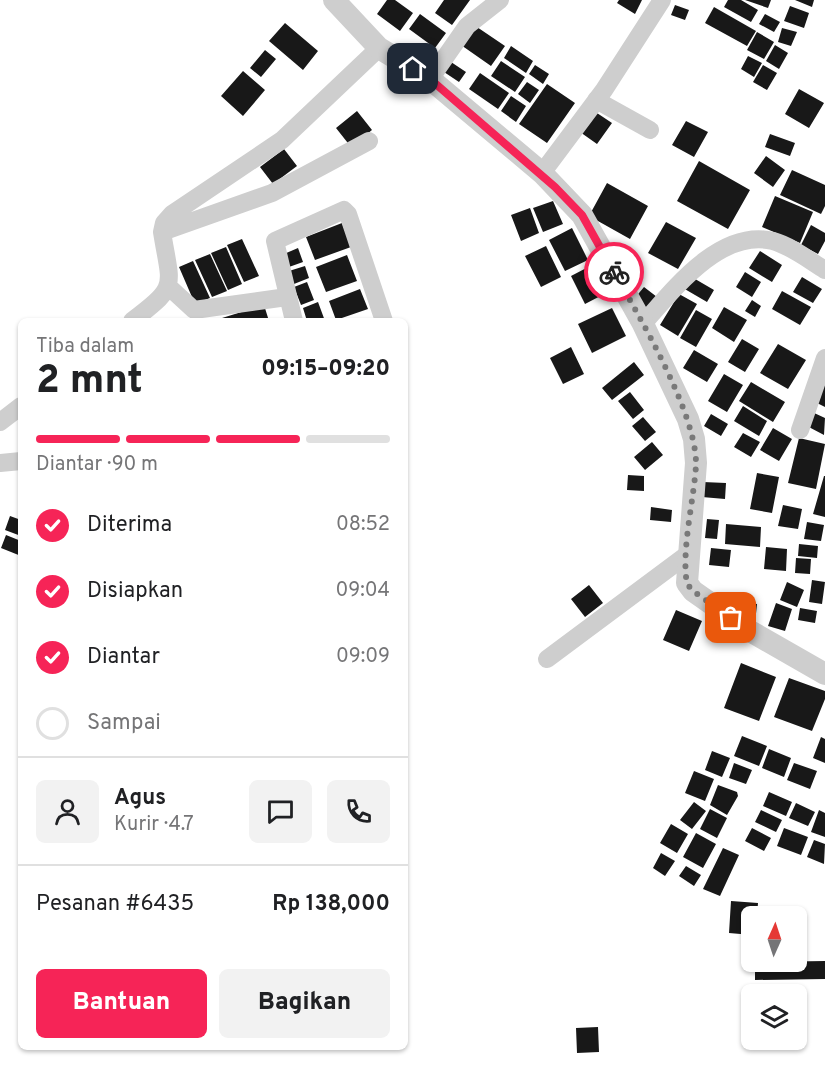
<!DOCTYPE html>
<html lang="id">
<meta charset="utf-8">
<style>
:root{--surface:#fff;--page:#f2f2f2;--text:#202124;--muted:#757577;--line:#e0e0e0;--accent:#f62457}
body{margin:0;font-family:Overpass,sans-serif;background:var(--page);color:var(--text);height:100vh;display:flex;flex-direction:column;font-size:22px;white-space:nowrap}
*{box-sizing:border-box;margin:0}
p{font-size:20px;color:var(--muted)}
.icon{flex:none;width:33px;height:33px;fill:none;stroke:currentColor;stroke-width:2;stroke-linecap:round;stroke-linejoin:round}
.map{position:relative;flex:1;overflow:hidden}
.side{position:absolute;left:18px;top:318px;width:390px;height:732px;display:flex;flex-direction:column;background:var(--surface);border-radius:9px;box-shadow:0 2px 4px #0004}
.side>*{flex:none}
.needle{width:39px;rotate:3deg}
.controls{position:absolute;left:741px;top:906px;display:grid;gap:12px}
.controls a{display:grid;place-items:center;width:66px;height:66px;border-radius:9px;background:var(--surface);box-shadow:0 2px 4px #0004;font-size:30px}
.pin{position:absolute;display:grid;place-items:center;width:51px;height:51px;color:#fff;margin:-26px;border-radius:12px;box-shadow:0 3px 9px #0006}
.courier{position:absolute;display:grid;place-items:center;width:60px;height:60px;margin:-30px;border:4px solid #f62457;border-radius:50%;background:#fff;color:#222;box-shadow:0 2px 8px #0007}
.summary em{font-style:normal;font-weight:800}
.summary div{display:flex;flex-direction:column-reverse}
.summary{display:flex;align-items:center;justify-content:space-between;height:102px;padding:0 18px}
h1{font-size:39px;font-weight:800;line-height:45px}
.bar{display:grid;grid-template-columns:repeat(4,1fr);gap:9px 6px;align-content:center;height:72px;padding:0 18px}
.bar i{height:8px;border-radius:4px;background:var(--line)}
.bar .selected{background:var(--accent)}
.bar p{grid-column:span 4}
.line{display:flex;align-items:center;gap:15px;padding:0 18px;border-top:2px solid var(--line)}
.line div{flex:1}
.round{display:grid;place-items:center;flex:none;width:63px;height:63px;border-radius:9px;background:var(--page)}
ol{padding:0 18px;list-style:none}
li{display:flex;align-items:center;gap:18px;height:66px}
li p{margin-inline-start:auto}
li .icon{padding:6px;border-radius:50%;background:var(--accent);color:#fff;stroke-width:4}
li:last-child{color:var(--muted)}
li i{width:33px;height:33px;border:3px solid var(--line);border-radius:50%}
.button{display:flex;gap:12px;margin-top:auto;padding:12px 18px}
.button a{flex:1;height:69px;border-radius:9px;background:var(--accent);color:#fff;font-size:24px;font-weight:800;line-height:69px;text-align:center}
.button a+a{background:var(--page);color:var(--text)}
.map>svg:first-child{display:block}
.building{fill:#181818}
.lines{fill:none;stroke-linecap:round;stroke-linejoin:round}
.minor{stroke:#cecece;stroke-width:18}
.tertiary{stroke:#cecece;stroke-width:22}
.done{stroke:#797979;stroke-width:6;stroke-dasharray:0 10.8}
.route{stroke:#f62457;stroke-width:8}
</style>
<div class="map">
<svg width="825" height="1069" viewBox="0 0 825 1069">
<rect width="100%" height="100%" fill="#fff"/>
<path class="building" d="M 387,0 L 395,0 L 413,13 L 400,31 L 377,14 Z
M 444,0 L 470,0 L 452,25 L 435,13 Z
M 619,0 L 642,0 L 635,14 L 617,3 Z
M 728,0 L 741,0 L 758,10 L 751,22 L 724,7 Z
M 745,0 L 771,0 L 768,8 Z
M 795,0 L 814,0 L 812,7 Z
M 675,5 L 689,10 L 685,20 L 671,15 Z
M 790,6 L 809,13 L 804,28 L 784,21 Z
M 714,7 L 756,31 L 747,46 L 705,23 Z
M 420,14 L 446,33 L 435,48 L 409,29 Z
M 765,14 L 780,22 L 774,32 L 759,24 Z
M 285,23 L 318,51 L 303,70 L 269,41 Z
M 474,25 L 505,46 L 491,66 L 461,45 Z
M 782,28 L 797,32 L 791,46 L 778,42 Z
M 757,32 L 774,42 L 764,59 L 747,50 Z
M 775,45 L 788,53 L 779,69 L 766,61 Z
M 511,46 L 533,61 L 526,73 L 504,58 Z
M 265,50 L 276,59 L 261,77 L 250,68 Z
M 748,56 L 762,63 L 754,77 L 741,69 Z
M 448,60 L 466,72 L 459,82 L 441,70 Z
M 501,61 L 525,77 L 515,92 L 491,76 Z
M 535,65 L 549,74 L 543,84 L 529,74 Z
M 763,65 L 777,73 L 767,90 L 753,82 Z
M 243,71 L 265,90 L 243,116 L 221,96 Z
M 480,73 L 509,93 L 498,109 L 469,89 Z
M 527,82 L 539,90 L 530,103 L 518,94 Z
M 547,84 L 575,103 L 547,143 L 519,124 Z
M 799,89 L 824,103 L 809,128 L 785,114 Z
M 511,96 L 526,106 L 516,122 L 501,111 Z
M 357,111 L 372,130 L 351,147 L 336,128 Z
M 594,111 L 612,123 L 597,144 L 580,132 Z
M 686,121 L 708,132 L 694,157 L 672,145 Z
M 770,134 L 795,143 L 790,156 L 765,147 Z
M 284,149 L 297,166 L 273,184 L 260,167 Z
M 766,156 L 785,170 L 773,187 L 754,173 Z
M 699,161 L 750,190 L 728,229 L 677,201 Z
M 792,170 L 825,185 L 825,206 L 821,214 L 780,195 Z
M 607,183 L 648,206 L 630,239 L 589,216 Z
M 775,196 L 813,212 L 800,243 L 762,227 Z
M 553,201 L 563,224 L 543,232 L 533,208 Z
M 530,208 L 539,233 L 521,241 L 511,215 Z
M 666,222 L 696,238 L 678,269 L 648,253 Z
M 342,223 L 351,247 L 315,260 L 306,237 Z
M 811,225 L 825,233 L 825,241 L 818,254 L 801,245 Z
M 572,228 L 588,260 L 565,271 L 549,240 Z
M 242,239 L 259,276 L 244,282 L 227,245 Z
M 546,246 L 561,277 L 541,287 L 525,256 Z
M 226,247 L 242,284 L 228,290 L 211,253 Z
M 298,248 L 303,262 L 289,267 L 284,254 Z
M 760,251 L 782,265 L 772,282 L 749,268 Z
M 210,254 L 227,291 L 212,297 L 195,260 Z
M 347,255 L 357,281 L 326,292 L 316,267 Z
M 193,261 L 210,298 L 195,304 L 179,267 Z
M 596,263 L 610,291 L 585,304 L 571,276 Z
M 305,266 L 309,278 L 294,284 L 289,271 Z
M 745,272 L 761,282 L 752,297 L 736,287 Z
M 690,276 L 714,290 L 707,302 L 683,288 Z
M 802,277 L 822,289 L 813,303 L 793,292 Z
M 307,282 L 314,300 L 301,305 L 294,287 Z
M 644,287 L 657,297 L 646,309 L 634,299 Z
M 360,289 L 368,309 L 336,320 L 329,301 Z
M 782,291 L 811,307 L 800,325 L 772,309 Z
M 679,294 L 697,304 L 678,336 L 660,325 Z
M 752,300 L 761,306 L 755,317 L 745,311 Z
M 318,302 L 325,321 L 307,321 L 303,308 Z
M 264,305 L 269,321 L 223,321 L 222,318 Z
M 724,307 L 747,320 L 734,342 L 712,328 Z
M 612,308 L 626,336 L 592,353 L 578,324 Z
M 696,310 L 712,319 L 696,347 L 680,338 Z
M 742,339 L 759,349 L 745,372 L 728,362 Z
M 778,344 L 806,360 L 788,389 L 760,373 Z
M 571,347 L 584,374 L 563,384 L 550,358 Z
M 694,350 L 718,364 L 707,382 L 683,368 Z
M 634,362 L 644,375 L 612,400 L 602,388 Z
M 724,374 L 743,385 L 727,412 L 708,401 Z
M 825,376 L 825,407 L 813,401 Z
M 751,382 L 785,402 L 773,422 L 739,401 Z
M 630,392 L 644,410 L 633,419 L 618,401 Z
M 743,406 L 767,421 L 759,436 L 734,421 Z
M 812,412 L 825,418 L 824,435 L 805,425 Z
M 711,414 L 728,424 L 721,436 L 704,426 Z
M 643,417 L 656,432 L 645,441 L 632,426 Z
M 773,428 L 792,439 L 779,461 L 760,450 Z
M 743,433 L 760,442 L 751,457 L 734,447 Z
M 799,438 L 825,444 L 816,489 L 788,483 Z
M 652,442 L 663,455 L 645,470 L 634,457 Z
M 757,473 L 779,477 L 772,513 L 750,509 Z
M 628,475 L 644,476 L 644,491 L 627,490 Z
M 824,476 L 825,476 L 825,517 L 813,514 Z
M 703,482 L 726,483 L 725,499 L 702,497 Z
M 783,505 L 802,509 L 798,529 L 778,526 Z
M 651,507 L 672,510 L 671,522 L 650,520 Z
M 10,516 L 21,520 L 21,536 L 5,530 Z
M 707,519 L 719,520 L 717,539 L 705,538 Z
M 807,522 L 824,525 L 821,541 L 804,539 Z
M 726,524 L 761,527 L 760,547 L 725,544 Z
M 6,535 L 21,541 L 21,556 L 1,548 Z
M 799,544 L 818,546 L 817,558 L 798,556 Z
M 766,547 L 787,549 L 786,571 L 764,569 Z
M 711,548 L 731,550 L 729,567 L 709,565 Z
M 796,558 L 811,559 L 810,574 L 795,573 Z
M 812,580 L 825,582 L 822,604 L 809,602 Z
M 787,582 L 804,590 L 797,607 L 780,600 Z
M 589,585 L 603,603 L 585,617 L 571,599 Z
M 741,602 L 757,604 L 755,623 L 740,622 Z
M 776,603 L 792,609 L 785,631 L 768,626 Z
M 800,608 L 817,611 L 815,623 L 798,620 Z
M 676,610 L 702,621 L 689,651 L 663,640 Z
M 741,663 L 776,677 L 759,721 L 724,708 Z
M 789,678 L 825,691 L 825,699 L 812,731 L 774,717 Z
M 742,736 L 767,746 L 759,766 L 734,756 Z
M 821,737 L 825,739 L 825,763 L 813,758 Z
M 769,749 L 791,758 L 784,777 L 762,768 Z
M 712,751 L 730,758 L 722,777 L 705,770 Z
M 734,763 L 752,770 L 746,784 L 729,778 Z
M 794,763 L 817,771 L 810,789 L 787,780 Z
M 694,771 L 714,779 L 705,801 L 685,793 Z
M 718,785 L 737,792 L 738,796 L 727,815 L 710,805 Z
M 769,792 L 792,802 L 786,816 L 763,806 Z
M 694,802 L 706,811 L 692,829 L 680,820 Z
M 796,803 L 815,812 L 808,826 L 789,818 Z
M 710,809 L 727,818 L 717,838 L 700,829 Z
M 761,810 L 782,820 L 776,832 L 755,822 Z
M 819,810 L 825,813 L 825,837 L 811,832 Z
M 671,824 L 688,834 L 677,853 L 660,843 Z
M 752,828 L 771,838 L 764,851 L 745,841 Z
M 784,828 L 808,837 L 801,855 L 777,846 Z
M 696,833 L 716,844 L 703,868 L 683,857 Z
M 814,840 L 825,844 L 824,864 L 807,857 Z
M 723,848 L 739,855 L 720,896 L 703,889 Z
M 661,853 L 675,861 L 665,876 L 653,868 Z
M 686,866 L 701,875 L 694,886 L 679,876 Z
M 731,901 L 758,903 L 757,916 L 752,916 L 752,935 L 729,933 Z
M 778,912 L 800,912 L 801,942 L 796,942 L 796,916 L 778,916 Z
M 825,961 L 825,979 L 755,980 L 755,962 Z
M 598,1027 L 599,1052 L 577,1053 L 576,1028 Z"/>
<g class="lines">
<path class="minor" d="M 430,79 L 467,26 L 500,0
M 596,100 L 650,130
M 369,141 L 272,193 L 162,232 L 164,223 L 172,214 L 282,140 L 379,48
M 542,173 L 604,90 L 662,0
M 169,287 L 194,310 L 287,297
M 132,321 C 179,285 171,288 162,232
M 294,321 L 275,241 L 344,210 L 348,214 L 384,321
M 643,324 C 673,290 720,228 773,241 C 791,246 809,260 825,270
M 0,422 L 21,406
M 800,430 L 825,358
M 0,463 L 21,461
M 547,659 L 688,554"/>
<path class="tertiary" d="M 334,0 L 379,48 L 430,79 L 542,173 L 582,215 L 643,324 L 688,419 L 694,439 L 696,463 L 687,583 L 693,591 L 750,631 L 825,674"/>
</g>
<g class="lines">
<path class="done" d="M 614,272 C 640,318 697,414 696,465 C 694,500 681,550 687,584 L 693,591 L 731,618"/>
<path class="route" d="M 413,69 L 430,79 L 555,187 L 582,215 L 614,272"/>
</g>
</svg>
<div class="controls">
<a><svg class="needle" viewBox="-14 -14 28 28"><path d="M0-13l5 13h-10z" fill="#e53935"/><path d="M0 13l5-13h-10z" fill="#757577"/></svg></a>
<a><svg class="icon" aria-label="layers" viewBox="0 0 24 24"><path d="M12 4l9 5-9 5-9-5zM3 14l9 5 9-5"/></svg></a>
</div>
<div class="pin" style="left:731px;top:618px;background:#ea580c"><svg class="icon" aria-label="bag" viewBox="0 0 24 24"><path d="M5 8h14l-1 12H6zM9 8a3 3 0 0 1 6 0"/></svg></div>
<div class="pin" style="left:413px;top:69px;background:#1f2937"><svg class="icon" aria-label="home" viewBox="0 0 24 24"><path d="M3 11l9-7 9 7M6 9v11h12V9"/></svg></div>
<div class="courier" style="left:614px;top:272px"><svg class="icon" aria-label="bike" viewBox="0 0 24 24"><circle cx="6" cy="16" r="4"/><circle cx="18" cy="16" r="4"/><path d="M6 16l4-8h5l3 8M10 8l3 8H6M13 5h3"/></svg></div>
<section class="side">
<div class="summary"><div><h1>2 mnt</h1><p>Tiba dalam</p></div><em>09:15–09:20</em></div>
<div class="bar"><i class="selected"></i><i class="selected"></i><i class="selected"></i><i></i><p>Diantar · 90 m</p></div>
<ol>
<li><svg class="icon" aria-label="check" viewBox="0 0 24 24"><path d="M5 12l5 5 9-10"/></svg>Diterima<p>08:52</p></li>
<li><svg class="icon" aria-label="check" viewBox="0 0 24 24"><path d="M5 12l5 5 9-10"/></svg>Disiapkan<p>09:04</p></li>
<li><svg class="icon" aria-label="check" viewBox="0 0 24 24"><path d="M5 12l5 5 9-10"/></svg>Diantar<p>09:09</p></li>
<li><i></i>Sampai</li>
</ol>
<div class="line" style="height:108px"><a class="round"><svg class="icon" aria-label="person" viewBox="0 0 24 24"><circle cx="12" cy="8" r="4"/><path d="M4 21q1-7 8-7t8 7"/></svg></a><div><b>Agus</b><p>Kurir · 4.7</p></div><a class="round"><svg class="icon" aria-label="chat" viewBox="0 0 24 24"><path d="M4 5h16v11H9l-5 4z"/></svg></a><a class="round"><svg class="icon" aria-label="phone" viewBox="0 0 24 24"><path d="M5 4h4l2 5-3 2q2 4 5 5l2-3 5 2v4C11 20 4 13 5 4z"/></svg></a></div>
<div class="line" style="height:78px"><div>Pesanan #6435</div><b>Rp 138,000</b></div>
<div class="button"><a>Bantuan</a><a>Bagikan</a></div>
</section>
</div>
